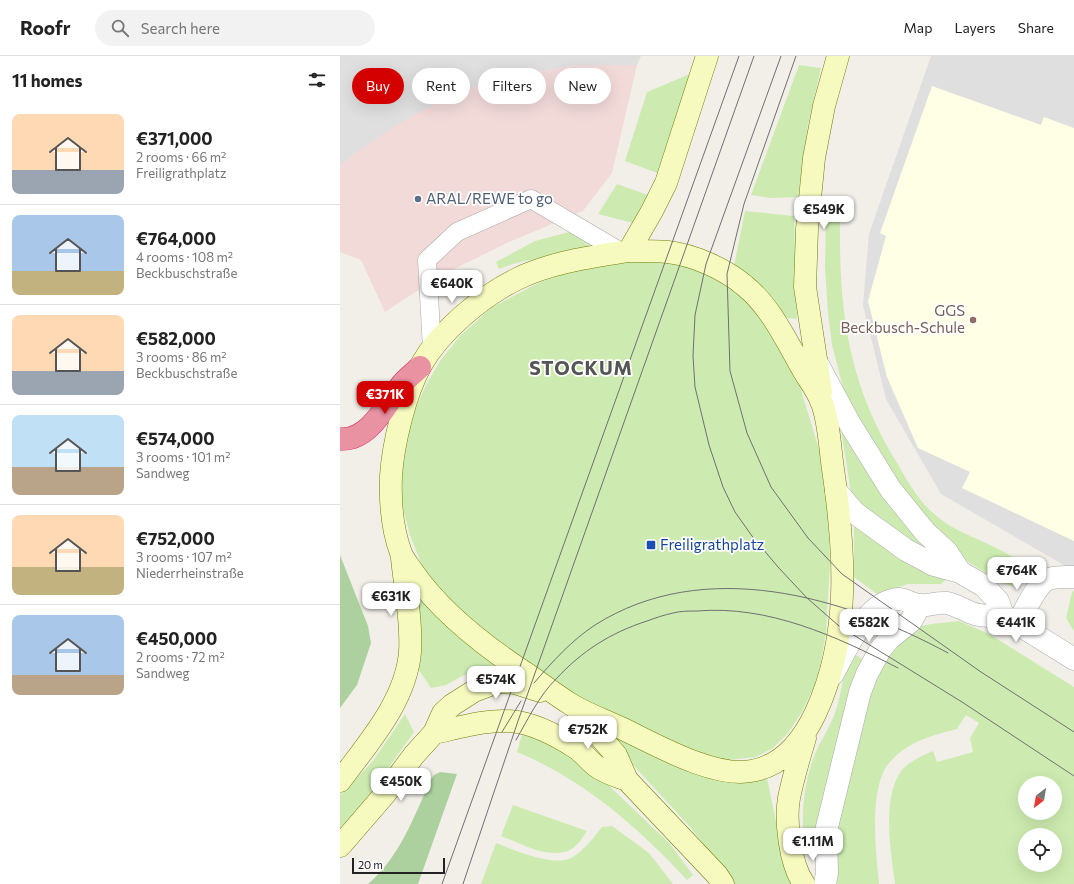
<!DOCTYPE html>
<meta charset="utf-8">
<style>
:root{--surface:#fff;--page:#f2f2f2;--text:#222;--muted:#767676;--line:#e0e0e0;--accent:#d40000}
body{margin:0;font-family:Commissioner,sans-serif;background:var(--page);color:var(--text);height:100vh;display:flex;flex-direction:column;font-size:15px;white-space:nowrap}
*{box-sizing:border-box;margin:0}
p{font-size:13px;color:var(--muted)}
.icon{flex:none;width:22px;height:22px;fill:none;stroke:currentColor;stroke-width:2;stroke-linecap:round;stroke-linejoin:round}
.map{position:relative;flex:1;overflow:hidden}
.side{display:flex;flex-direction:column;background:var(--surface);width:340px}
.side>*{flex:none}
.hud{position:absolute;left:12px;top:12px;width:380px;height:36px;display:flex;gap:8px}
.needle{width:26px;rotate:211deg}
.buttons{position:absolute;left:678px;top:720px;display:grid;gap:8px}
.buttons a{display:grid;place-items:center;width:44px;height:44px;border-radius:50%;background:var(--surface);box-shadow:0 4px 16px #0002;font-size:20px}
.scale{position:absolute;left:12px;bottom:10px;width:93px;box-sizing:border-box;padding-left:4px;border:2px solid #222;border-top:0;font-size:11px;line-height:14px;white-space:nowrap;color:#222;-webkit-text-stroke:3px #fff;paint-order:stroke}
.price{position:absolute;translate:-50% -34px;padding:0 9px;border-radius:8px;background:#fff;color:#222;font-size:13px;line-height:26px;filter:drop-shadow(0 1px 2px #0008)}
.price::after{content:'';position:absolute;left:50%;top:24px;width:12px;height:9px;margin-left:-6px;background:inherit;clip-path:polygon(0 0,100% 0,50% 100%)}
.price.active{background:var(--accent);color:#fff}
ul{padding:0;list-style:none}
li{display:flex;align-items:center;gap:12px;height:100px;padding:0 12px}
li+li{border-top:1px solid var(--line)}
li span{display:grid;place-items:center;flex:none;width:112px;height:80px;border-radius:8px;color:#555}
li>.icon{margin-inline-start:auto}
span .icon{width:48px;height:48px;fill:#fffc;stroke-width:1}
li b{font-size:17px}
h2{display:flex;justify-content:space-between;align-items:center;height:48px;padding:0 12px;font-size:17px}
.tag{padding:0 14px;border-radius:18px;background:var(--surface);box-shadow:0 4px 16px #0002;font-size:14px;line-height:36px}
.tag.active{background:var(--accent);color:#fff}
header{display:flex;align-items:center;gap:24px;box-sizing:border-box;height:56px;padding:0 20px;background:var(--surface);border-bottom:1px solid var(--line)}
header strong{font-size:19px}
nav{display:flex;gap:22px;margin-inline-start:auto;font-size:14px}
.search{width:280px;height:36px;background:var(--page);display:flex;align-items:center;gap:10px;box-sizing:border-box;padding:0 14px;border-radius:22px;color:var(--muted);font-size:15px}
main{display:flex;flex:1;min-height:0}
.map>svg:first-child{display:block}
</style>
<header>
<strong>Roofr</strong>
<div class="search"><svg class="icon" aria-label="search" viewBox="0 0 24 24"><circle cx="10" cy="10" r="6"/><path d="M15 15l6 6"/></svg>Search here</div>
<nav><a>Map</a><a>Layers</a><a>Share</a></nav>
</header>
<main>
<section class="side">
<h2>11 homes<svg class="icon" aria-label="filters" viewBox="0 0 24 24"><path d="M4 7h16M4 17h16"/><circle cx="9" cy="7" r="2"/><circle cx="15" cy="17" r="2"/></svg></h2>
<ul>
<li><span style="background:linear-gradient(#ffd9b3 70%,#9aa5b1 0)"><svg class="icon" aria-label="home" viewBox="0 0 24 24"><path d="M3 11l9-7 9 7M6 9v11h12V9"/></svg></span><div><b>€371,000</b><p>2 rooms · 66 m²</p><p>Freiligrathplatz</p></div></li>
<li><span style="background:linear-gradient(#a9c7e8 70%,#c2b280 0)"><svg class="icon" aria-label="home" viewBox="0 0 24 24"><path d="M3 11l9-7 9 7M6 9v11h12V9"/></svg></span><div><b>€764,000</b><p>4 rooms · 108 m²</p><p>Beckbuschstraße</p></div></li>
<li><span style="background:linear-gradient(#ffd9b3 70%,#9aa5b1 0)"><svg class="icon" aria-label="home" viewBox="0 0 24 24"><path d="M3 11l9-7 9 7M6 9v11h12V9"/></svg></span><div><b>€582,000</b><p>3 rooms · 86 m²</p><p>Beckbuschstraße</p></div></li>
<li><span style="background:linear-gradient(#bfe0f5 65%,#b9a48a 0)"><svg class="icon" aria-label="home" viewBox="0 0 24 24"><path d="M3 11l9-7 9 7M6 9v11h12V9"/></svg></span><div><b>€574,000</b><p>3 rooms · 101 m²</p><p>Sandweg</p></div></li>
<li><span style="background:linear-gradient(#ffd9b3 65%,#c2b280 0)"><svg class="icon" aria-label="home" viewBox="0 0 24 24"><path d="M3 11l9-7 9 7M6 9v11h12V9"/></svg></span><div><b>€752,000</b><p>3 rooms · 107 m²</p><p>Niederrheinstraße</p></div></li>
<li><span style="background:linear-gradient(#a9c7e8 75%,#b9a48a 0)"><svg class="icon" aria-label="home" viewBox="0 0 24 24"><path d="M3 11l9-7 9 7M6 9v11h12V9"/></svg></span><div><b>€450,000</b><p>2 rooms · 72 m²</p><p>Sandweg</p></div></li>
</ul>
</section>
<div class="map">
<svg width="734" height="828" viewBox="0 0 734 828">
<rect width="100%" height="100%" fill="#f2efe9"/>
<path fill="#e0dfdf" d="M 0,0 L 301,0 L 297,9 L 237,9 L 153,24 L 11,100 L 0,111 Z
M 591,0 L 734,0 L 734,515 L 601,438 L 546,343 L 523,249 L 529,178 Z"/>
<path fill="#f2dad9" d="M 237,9 L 297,9 L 272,117 L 243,155 L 169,186 L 100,220 L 45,256 L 21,204 L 0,196 L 0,111 L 11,100 L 52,72 L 110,39 L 153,24 Z"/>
<path fill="#ffffe5" d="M 592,30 L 701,69 L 704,61 L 734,72 L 734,485 L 622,432 L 630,416 L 578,392 L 547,321 L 528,245 L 546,180 L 540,177 Z"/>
<path fill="#cdebb0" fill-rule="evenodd" d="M 459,9 L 481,12 L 468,68 L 458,141 L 430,142 L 411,139 Z
M 350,18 L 320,118 L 285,105 L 307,36 Z
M 277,128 L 311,140 L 293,167 L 258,158 Z
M 405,155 L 454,160 L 457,263 L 439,261 L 393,215 Z
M 486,164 L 500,164 C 499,256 508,327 557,407 C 567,424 578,444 592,456 C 615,478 646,484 671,500 C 679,506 686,514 692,522 L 672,530 L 661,527 L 613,496 L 577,460 L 507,347 L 492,289 L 488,258 L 485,210 Z
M 233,175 L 255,194 C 223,201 190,200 159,213 L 156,206 L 195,185 Z
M 284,204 L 333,204 L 380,221 L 420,256 L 456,318 L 482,403 L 487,434 L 490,506 L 486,576 L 480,611 L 474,630 L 462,656 L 448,677 L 433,692 L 416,701 L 379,705 L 278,667 L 177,604 L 125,559 L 85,517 L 70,479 L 59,437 L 68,370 L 86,329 L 100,305 L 120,280 L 151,252 L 200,226 L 241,212 Z
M 501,373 L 587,487 L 583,492 L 542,468 L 511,437 Z
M 517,468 L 607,523 L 601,528 L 568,528 L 537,538 L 514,521 L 514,471 Z
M 75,534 L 155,609 L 122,620 L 106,629 L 91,632 L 77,611 Z
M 734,535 L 734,575 L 726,562 L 732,536 Z
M 619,565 L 649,578 L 734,631 L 734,828 L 555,828 C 551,796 541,741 562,714 C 570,705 582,700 593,695 L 597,706 L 633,696 L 630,682 L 639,667 L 626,659 L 617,673 C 593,679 567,686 550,706 C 528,730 536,797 539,828 L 492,828 L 490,775 L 540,604 L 576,571 L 592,568 ZM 685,727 L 715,727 L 715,757 L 685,757 ZM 685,779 L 715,779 L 715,809 L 685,809 Z
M 513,599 L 518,600 L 524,605 L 481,775 L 463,776 C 462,750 465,723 475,698 C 481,684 490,671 495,657 C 502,638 502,616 513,599 Z
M 65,658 L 74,676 L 27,742 L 0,772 L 0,739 L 33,705 Z
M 183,675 L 239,701 L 330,788 L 353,819 L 347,824 C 298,771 244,724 177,696 Z
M 277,680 L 398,726 L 427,722 L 436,766 L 451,828 L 394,828 L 350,771 L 273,687 Z
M 173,749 L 247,775 C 242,782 238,790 230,794 C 209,804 181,787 161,780 Z
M 272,770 L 309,797 L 333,828 L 141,828 L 156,787 C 174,794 212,811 231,802 C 244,795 253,782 262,771 Z"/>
<path fill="#add19e" d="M 0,499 L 28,570 L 31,587 L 17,629 L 0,652 Z
M 100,716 L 117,718 L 78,828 L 28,828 C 59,802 74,761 90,725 L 94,719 Z"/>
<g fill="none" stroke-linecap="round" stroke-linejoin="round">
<g stroke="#a9a9a9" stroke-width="19">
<path id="lane" d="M 92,293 L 87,204 L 117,176 L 191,143 L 281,196"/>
</g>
<g stroke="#a9a9a9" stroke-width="23">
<path id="street" d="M 477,307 L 510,368 L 551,434 L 586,477 L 607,496 L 620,516
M 496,435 L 515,457 L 566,494 L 594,509 L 620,516 L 644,530 L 658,545 L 663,559
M 677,568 C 684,557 695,531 706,524 C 714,520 726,521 734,521
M 493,618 C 506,594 527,544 559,543 C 566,543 573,549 580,549 C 588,550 597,546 607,547 C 616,549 624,554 632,557 C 642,561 653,560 663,559 L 734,603
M 485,828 L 487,817 L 486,775 L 520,636 L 527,618 L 540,594 L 549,583 L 571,565 L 580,549"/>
</g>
<g stroke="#707d05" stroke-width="23">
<path id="secondary" d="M 289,195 C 302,195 315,195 328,196 C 354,199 385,213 405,230 C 430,250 446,284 462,312 C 468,323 477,334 481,345 C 489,362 490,394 493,413 C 505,494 511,580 476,656 C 463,684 443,710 411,715 C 373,722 315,688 281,672 C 264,664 247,658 232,649 C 214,638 198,625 181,614 C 142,588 100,555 73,516 C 69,510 63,503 61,497 C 52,473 50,445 51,420 C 53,388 65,338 81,309 C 100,275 142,240 177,223 C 211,206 252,201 289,195 Z
M 289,195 L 312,155 L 326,127 L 367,0
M 481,336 L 465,231 L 467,173 L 474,102 L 484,50 L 498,0
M 238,655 L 276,699 L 287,724 L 377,819 L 383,828
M 94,677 C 157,663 178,654 236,692 C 244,697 249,705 256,710 C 265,717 276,720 287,724
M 0,725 C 28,687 66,645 70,596 C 72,565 65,532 62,502
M 0,790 L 45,738 L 74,699 L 94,677 L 103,657 L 112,649 L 134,635 L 158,626 L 175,627 L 200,635
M 464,828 C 450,808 445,765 449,742 C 453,722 459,702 465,682"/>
</g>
<g stroke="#dc2a67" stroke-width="23">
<path id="highway" d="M 0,383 C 30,385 46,348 62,328 C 67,322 74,317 80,311"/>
</g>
<use href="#lane" stroke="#fff" stroke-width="18"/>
<use href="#street" stroke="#fff" stroke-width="22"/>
<use href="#secondary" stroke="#f7fabf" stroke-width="22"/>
<use href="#highway" stroke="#e892a2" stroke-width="22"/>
<path stroke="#707070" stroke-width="1" d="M 441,0 L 366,208 L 355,259 L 353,300 L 355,331 L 369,389 L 383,431 L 395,456 L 412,480 L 438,511 L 467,542 L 499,570 L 622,646 L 734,720
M 456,0 L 404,148 L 387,218 L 390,315 L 407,377 L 431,431 L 468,482 L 502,518 L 641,616 L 734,676
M 194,627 C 212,606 232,584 255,569 C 364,500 503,540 608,597
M 162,676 L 181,645
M 176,684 C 188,663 199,640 216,623 C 242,595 270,577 307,565 C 315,562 324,559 333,557 C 340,555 349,555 357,555 C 428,549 496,580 558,612
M 102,828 L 399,0
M 123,828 L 178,665 L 414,0"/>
</g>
<circle fill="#5c6f8a" stroke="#fff" stroke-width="1.5" cx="78" cy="143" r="4"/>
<circle fill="#8d6e63" stroke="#fff" stroke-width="1.5" cx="633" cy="264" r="4"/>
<rect fill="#1a4fb4" stroke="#fff" stroke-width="1.5" x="306" y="484" width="10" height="10" rx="2"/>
<g text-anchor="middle" stroke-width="3.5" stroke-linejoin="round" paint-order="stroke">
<g font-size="15" fill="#4e5e75" stroke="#fff" text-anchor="start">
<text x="86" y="148">ARAL/REWE to go</text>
</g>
<g font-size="15" fill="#785e54" stroke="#fff" text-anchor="end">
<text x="625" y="260">GGS<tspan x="625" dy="17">Beckbusch-Schule</tspan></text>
</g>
<g font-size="15" fill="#164399" stroke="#fff" text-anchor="start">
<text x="320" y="494">Freiligrathplatz</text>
</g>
<g font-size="19" font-weight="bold" letter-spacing="1" fill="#555" stroke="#fff">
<text x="241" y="319">STOCKUM</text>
</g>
</g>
</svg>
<div class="buttons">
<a><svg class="needle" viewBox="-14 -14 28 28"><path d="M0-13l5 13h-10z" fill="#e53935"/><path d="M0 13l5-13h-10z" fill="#767676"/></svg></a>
<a><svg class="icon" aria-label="locate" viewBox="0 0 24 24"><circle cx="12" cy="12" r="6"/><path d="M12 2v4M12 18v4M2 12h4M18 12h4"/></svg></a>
</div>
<div class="scale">20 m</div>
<b class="price" style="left:484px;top:174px">€549K</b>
<b class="price" style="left:112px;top:248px">€640K</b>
<b class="price active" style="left:45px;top:359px">€371K</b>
<b class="price" style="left:677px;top:535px">€764K</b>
<b class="price" style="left:51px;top:561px">€631K</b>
<b class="price" style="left:529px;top:587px">€582K</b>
<b class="price" style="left:676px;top:587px">€441K</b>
<b class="price" style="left:156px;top:644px">€574K</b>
<b class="price" style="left:248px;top:694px">€752K</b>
<b class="price" style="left:61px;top:746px">€450K</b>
<b class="price" style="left:473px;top:806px">€1.11M</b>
<div class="hud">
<a class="tag active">Buy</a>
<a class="tag">Rent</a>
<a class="tag">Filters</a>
<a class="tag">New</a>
</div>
</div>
</main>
